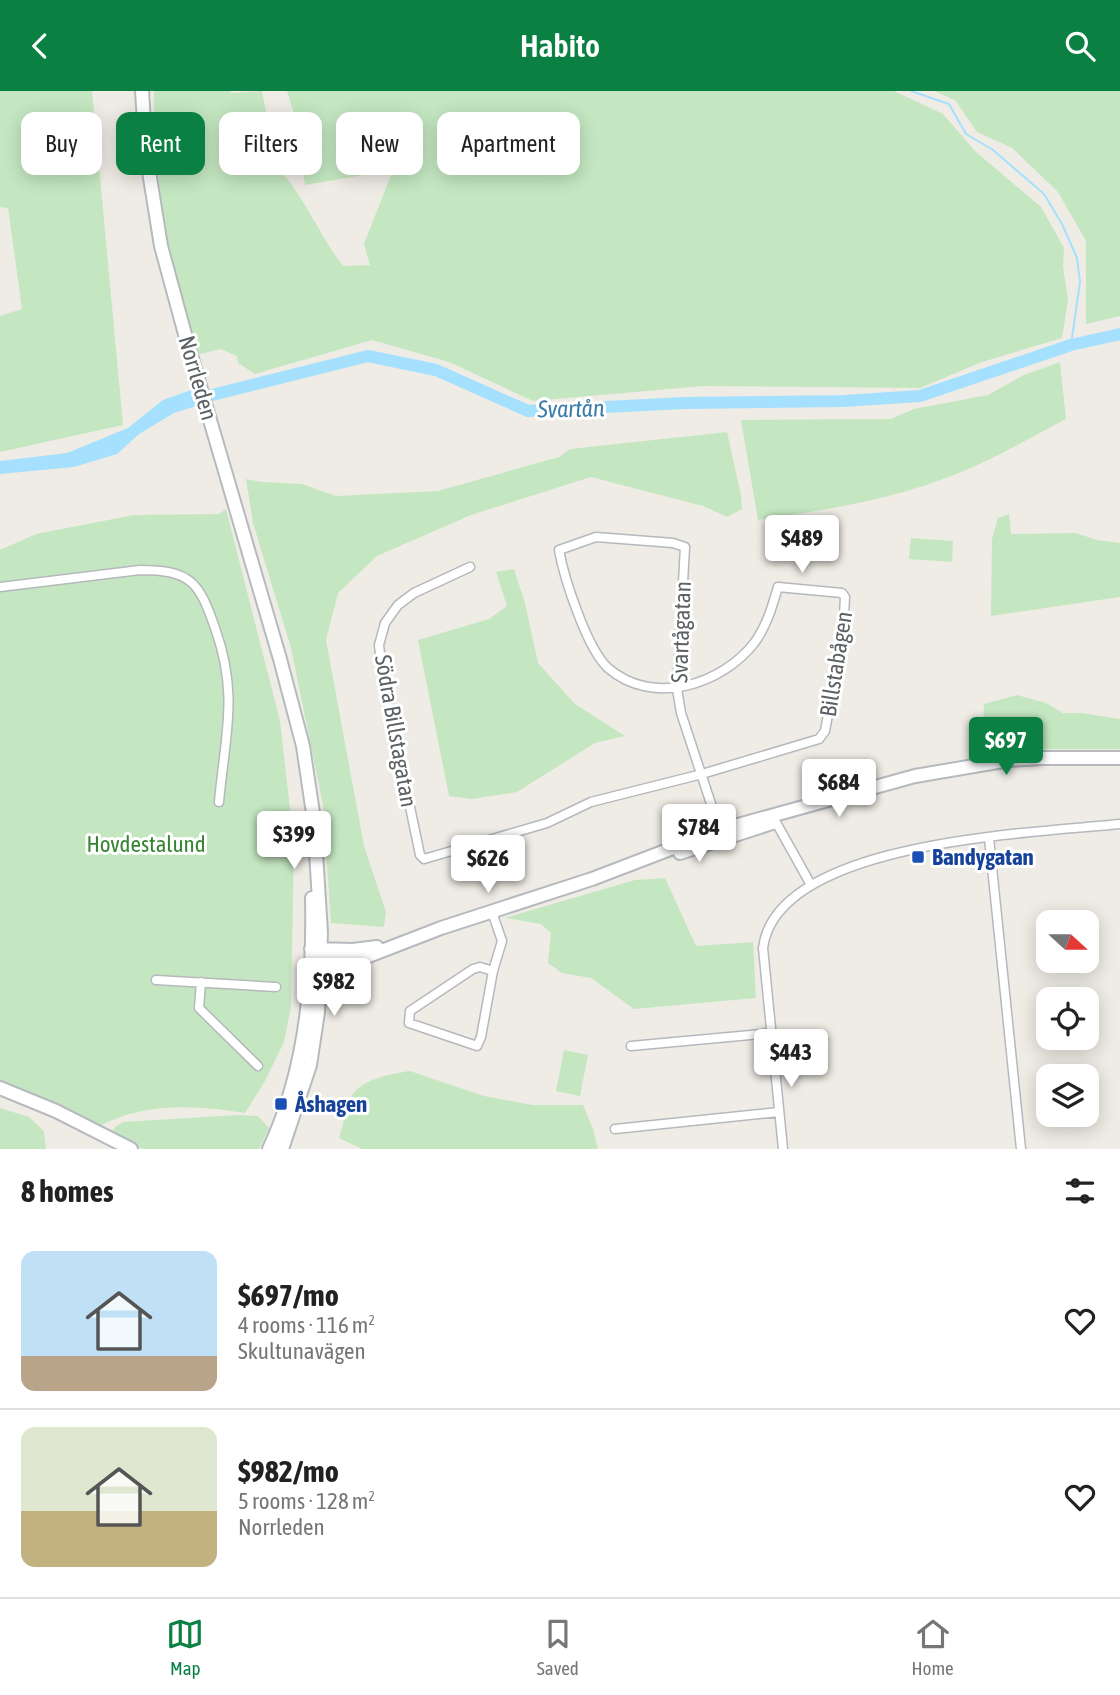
<!DOCTYPE html>
<meta charset="utf-8">
<style>
:root{--surface:#fff;--page:#f6f6f6;--text:#222;--muted:#767676;--line:#e0e0e0;--accent:#0b8043}
body{margin:0;font-family:"Asap Condensed",sans-serif;background:var(--page);color:var(--text);height:100vh;display:flex;flex-direction:column;font-size:26px;white-space:nowrap}
*{box-sizing:border-box;margin:0}
p{font-size:23px;color:var(--muted)}
.icon{flex:none;width:38px;height:38px;fill:none;stroke:currentColor;stroke-width:2;stroke-linecap:round;stroke-linejoin:round}
.map{position:relative;height:1058px;overflow:hidden}
.drawer{display:flex;flex-direction:column;background:var(--surface);flex:1}
.drawer>*{flex:none}
.hud{position:absolute;left:21px;top:21px;width:700px;height:63px;display:flex;gap:14px}
.needle{width:46px;rotate:111deg}
.controls{position:absolute;left:1036px;top:819px;display:grid;gap:14px}
.controls a{display:grid;place-items:center;width:63px;height:63px;border-radius:14px;background:var(--surface);box-shadow:0 4px 18px #0003;font-size:35px}
.price{position:absolute;translate:-50% -60px;padding:0 16px;border-radius:7px;background:#fff;color:#222;font-size:23px;line-height:46px;filter:drop-shadow(0 2px 4px #0008)}
.price::after{content:'';position:absolute;left:50%;top:42px;width:21px;height:16px;margin-left:-10px;background:inherit;clip-path:polygon(0 0,100% 0,50% 100%)}
.price.current{background:var(--accent);color:#fff}
ul{padding:0;list-style:none}
li{display:flex;align-items:center;gap:21px;height:175px;padding:0 21px}
li+li{border-top:2px solid var(--line)}
li span{display:grid;place-items:center;flex:none;width:196px;height:140px;border-radius:14px;color:#555}
li>.icon{margin-inline-start:auto}
span .icon{width:84px;height:84px;fill:#fffc;stroke-width:1}
li b{font-size:30px}
h2{display:flex;justify-content:space-between;align-items:center;height:84px;padding:0 21px;font-size:30px}
.pill{padding:0 24px;border-radius:14px;background:var(--surface);box-shadow:0 4px 18px #0003;font-size:24px;line-height:63px}
.pill.current{background:var(--accent);color:#fff}
header{display:flex;justify-content:space-between;align-items:center;height:91px;padding:0 21px;background:var(--accent);color:#fff;font-size:32px;font-weight:600}
.menu{display:flex;justify-content:space-around;align-items:center;height:98px;border-top:2px solid var(--line);background:var(--surface);font-size:19px;color:var(--muted)}
.menu a{display:grid;justify-items:center;gap:4px}
.menu .current{color:var(--accent)}
.map>svg:first-child{display:block}
</style>
<header><svg class="icon" aria-label="back" viewBox="0 0 24 24"><path d="M15 5l-7 7 7 7"/></svg>Habito<svg class="icon" aria-label="search" viewBox="0 0 24 24"><circle cx="10" cy="10" r="6"/><path d="M15 15l6 6"/></svg></header>
<div class="map">
<svg width="1120" height="1058" viewBox="0 0 1120 1058">
<rect width="100%" height="100%" fill="#efece5"/>
<path fill="#c4e7c1" d="M 0,0 L 92,0 L 123,334 L 0,361 L 0,225 L 22,218 L 8,117 L 0,116 Z
M 154,0 L 230,0 L 232,2 L 262,0 L 269,36 L 232,48 L 236,80 L 278,77 C 305,106 319,144 343,175 L 370,174 L 364,153 L 393,79 L 305,94 L 296,29 L 287,0 L 894,0 L 943,23 L 975,60 L 1041,116 L 1064,157 L 1063,176 L 1068,209 L 1062,247 L 982,271 L 920,297 L 703,295 L 533,310 L 449,271 L 372,249 L 255,283 L 238,272 L 237,265 L 220,258 L 197,264 C 171,178 152,90 154,0 Z
M 934,0 L 1120,0 L 1120,225 L 1086,233 L 1086,150 L 1058,101 L 1012,57 L 977,41 L 955,9 Z
M 1060,271 L 1066,328 C 1030,347 994,368 956,383 C 893,409 824,419 758,429 L 741,329 L 891,328 L 914,318 L 988,304 L 1024,284 Z
M 727,341 L 741,404 L 742,418 L 727,426 L 703,415 L 591,386 L 471,424 L 377,465 L 338,502 L 326,549 L 364,755 L 386,821 L 384,836 L 331,832 L 323,714 L 291,557 L 253,432 L 246,388 L 262,391 L 302,393 L 336,405 L 438,400 L 559,366 L 570,358 Z
M 226,418 L 280,630 L 294,753 L 291,916 L 284,951 L 265,990 L 245,1022 C 194,1014 142,1011 96,1037 L 76,1021 L 32,1006 L 0,990 L 0,459 L 36,443 L 134,424 L 219,423 Z
M 1009,423 L 1011,443 L 1076,442 L 1097,449 L 1120,452 L 1120,506 L 991,525 L 992,448 L 998,427 Z
M 911,447 L 953,450 L 952,471 L 909,468 Z
M 514,478 L 525,512 L 538,572 L 575,613 L 625,645 L 595,652 L 517,701 L 472,708 L 449,705 L 418,549 L 489,528 L 507,515 L 496,481 Z
M 1017,604 L 1046,612 L 1063,622 L 1081,622 L 1120,628 L 1120,658 L 1010,658 L 982,663 L 984,613 Z
M 665,787 L 696,855 L 753,851 L 756,907 L 634,918 L 591,887 L 562,882 L 548,872 L 551,842 L 541,833 L 505,827 L 635,789 Z
M 564,959 L 588,964 L 580,1005 L 556,1000 Z
M 410,980 L 484,1005 L 533,1014 L 583,1014 L 593,1038 L 598,1058 L 362,1058 L 339,1047 C 343,1035 345,1021 350,1008 C 359,988 391,983 410,980 Z
M 0,1017 L 29,1026 L 44,1040 L 46,1058 L 0,1058 Z
M 239,1024 L 258,1025 L 269,1037 L 259,1058 L 143,1058 L 112,1042 L 115,1036 L 123,1031 Z"/>
<path fill="#a5e0ff" d="M 191,299 L 196,315 L 174,322 L 139,343 L 117,363 L 74,376 L 0,383 L 0,370 L 67,362 L 128,337 L 163,309 Z"/>
<g fill="none" stroke-linecap="round" stroke-linejoin="round">
<path stroke="#a5e0ff" stroke-width="2" d="M 911,0 L 949,13 L 966,43 L 993,59 L 1044,103 L 1062,133 L 1077,167 L 1080,191 L 1071,254"/>
<path stroke="#a5e0ff" stroke-width="12" d="M 180,312 L 368,265 L 436,279 L 528,320 L 684,312 L 844,310 L 920,305 L 1071,254 L 1120,243"/>
<g stroke="#b5b8bc" stroke-width="11">
<path id="street" d="M 470,476 L 414,502 L 398,514 L 385,532 L 379,554 L 382,581 L 420,764 L 424,768 L 547,732 L 591,711 L 702,683 L 819,648 L 825,640 L 843,542 L 845,506 L 842,502 L 778,496 C 772,516 767,534 755,551 C 722,594 653,616 608,577 C 587,558 564,487 559,459 L 596,446 L 673,452 L 685,456 L 677,598 L 681,622 L 721,743
M 0,496 L 140,479 C 191,479 199,491 215,537 C 239,604 225,644 219,711
M 773,726 L 811,794
M 989,747 L 1021,1058
M 492,821 L 502,850 L 493,880 L 480,876 L 473,878 L 410,920 L 409,932 L 477,955 L 481,946 L 493,880
M 156,889 L 276,896
M 201,891 L 199,917 L 258,975
M 631,955 L 771,942
M 615,1038 L 779,1021
M 783,1058 L 763,857 C 777,749 1037,742 1120,733"/>
</g>
<g stroke="#b6babf" stroke-width="16">
<path id="secondary" d="M 142,0 L 146,62 L 161,155 L 186,247 L 280,568 L 303,655 L 314,729 L 321,842 L 318,921 L 310,974 L 282,1058
M 680,762 L 772,732
M 311,858 L 328,870 L 366,866 L 441,837 L 592,788 L 720,739 L 915,685 L 1009,669 L 1043,667 L 1120,667
M 315,858 L 353,859 L 377,856
M 0,997 L 56,1020 L 131,1058
M 269,1058 C 305,982 314,890 312,807"/>
</g>
<use href="#street" stroke="#fff" stroke-width="8"/>
<use href="#secondary" stroke="#fff" stroke-width="12"/>
</g>
<g fill="#1a4fb4" stroke="#fff" stroke-width="2.5">
<rect x="911" y="759" width="14" height="14" rx="3.5"/>
<rect x="274" y="1006" width="14" height="14" rx="3.5"/>
</g>
<g text-anchor="middle" stroke-width="6" stroke-linejoin="round" paint-order="stroke">
<g font-size="23" fill="#5c6165" stroke="#fff">
<text transform="translate(198 287) rotate(74)" y="8">Norrleden</text>
<text transform="translate(681 541) rotate(-88)" y="8">Svartågatan</text>
<text transform="translate(836 573) rotate(-81)" y="8">Billstabågen</text>
<text transform="translate(396 640) rotate(80)" y="8">Södra Billstagatan</text>
</g>
<g font-size="23" fill="#378533" stroke="#fff">
<text x="146" y="761">Hovdestalund</text>
</g>
<g font-size="23" font-weight="bold" fill="#164399" stroke="#fff" text-anchor="start">
<text x="932" y="774">Bandygatan</text>
<text x="295" y="1021">Åshagen</text>
</g>
<g font-size="24" font-style="italic" fill="#3c7caa" stroke="#fff">
<text transform="translate(571 318) rotate(-1)" y="8">Svartån</text>
</g>
</g>
</svg>
<div class="controls">
<a><svg class="needle" viewBox="-14 -14 28 28"><path d="M0-13l5 13h-10z" fill="#e53935"/><path d="M0 13l5-13h-10z" fill="#767676"/></svg></a>
<a><svg class="icon" aria-label="locate" viewBox="0 0 24 24"><circle cx="12" cy="12" r="6"/><path d="M12 2v4M12 18v4M2 12h4M18 12h4"/></svg></a>
<a><svg class="icon" aria-label="layers" viewBox="0 0 24 24"><path d="M12 4l9 5-9 5-9-5zM3 14l9 5 9-5"/></svg></a>
</div>
<b class="price" style="left:802px;top:484px">$489</b>
<b class="price current" style="left:1006px;top:686px">$697</b>
<b class="price" style="left:839px;top:728px">$684</b>
<b class="price" style="left:699px;top:773px">$784</b>
<b class="price" style="left:294px;top:780px">$399</b>
<b class="price" style="left:488px;top:804px">$626</b>
<b class="price" style="left:334px;top:927px">$982</b>
<b class="price" style="left:791px;top:998px">$443</b>
<div class="hud">
<a class="pill">Buy</a>
<a class="pill current">Rent</a>
<a class="pill">Filters</a>
<a class="pill">New</a>
<a class="pill">Apartment</a>
</div>
</div>
<section class="drawer">
<h2>8 homes<svg class="icon" aria-label="filters" viewBox="0 0 24 24"><path d="M4 7h16M4 17h16"/><circle cx="9" cy="7" r="2"/><circle cx="15" cy="17" r="2"/></svg></h2>
<ul>
<li><span style="background:linear-gradient(#bfe0f5 75%,#b9a48a 0)"><svg class="icon" aria-label="home" viewBox="0 0 24 24"><path d="M3 11l9-7 9 7M6 9v11h12V9"/></svg></span><div><b>$697/mo</b><p>4 rooms · 116 m²</p><p>Skultunavägen</p></div><svg class="icon" aria-label="heart" viewBox="0 0 24 24"><path d="M12 20l-8-8c-3-5 5-10 8-4 3-6 11-1 8 4z"/></svg></li>
<li><span style="background:linear-gradient(#dfe7d0 60%,#c2b280 0)"><svg class="icon" aria-label="home" viewBox="0 0 24 24"><path d="M3 11l9-7 9 7M6 9v11h12V9"/></svg></span><div><b>$982/mo</b><p>5 rooms · 128 m²</p><p>Norrleden</p></div><svg class="icon" aria-label="heart" viewBox="0 0 24 24"><path d="M12 20l-8-8c-3-5 5-10 8-4 3-6 11-1 8 4z"/></svg></li>
</ul>
</section>
<nav class="menu">
<a class="current"><svg class="icon" aria-label="map" viewBox="0 0 24 24"><path d="M3 6l6-2 6 2 6-2v14l-6 2-6-2-6 2zM9 4v14M15 6v14"/></svg>Map</a>
<a><svg class="icon" aria-label="saved" viewBox="0 0 24 24"><path d="M7 4h10v16l-5-4-5 4z"/></svg>Saved</a>
<a><svg class="icon" aria-label="home" viewBox="0 0 24 24"><path d="M3 11l9-7 9 7M6 9v11h12V9"/></svg>Home</a>
</nav>
